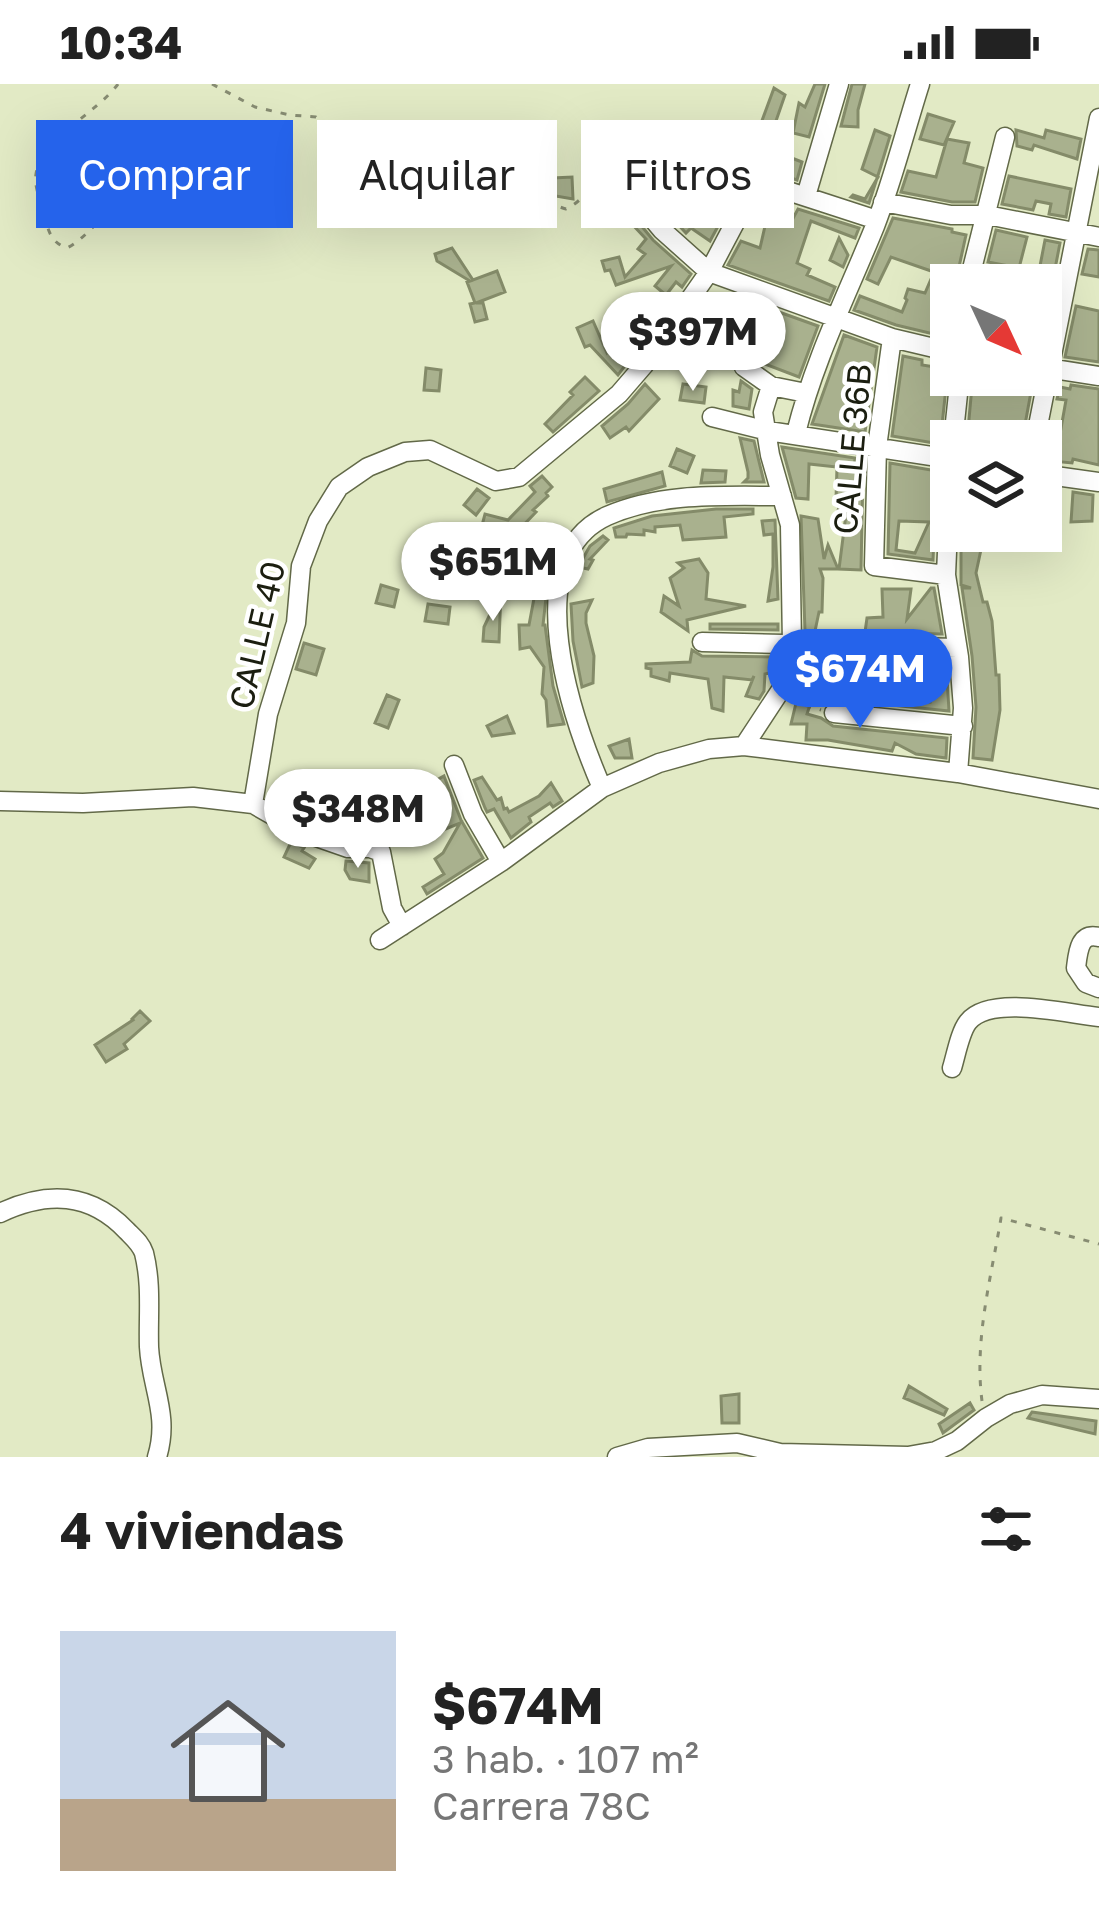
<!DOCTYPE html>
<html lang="es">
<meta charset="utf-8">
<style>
:root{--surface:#fff;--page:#f2f2f2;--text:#222;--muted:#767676;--line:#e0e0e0;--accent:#2563eb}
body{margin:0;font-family:"Golos Text",sans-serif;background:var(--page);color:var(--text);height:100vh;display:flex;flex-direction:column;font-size:45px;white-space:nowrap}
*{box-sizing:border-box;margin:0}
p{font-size:39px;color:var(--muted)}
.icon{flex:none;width:66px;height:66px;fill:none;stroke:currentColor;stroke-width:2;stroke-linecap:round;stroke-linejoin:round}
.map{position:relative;height:1373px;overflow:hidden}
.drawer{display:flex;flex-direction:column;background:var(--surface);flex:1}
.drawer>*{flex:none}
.banner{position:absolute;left:36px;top:36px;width:1029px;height:108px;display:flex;gap:24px}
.needle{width:78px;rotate:134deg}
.fabs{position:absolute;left:930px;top:180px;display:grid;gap:24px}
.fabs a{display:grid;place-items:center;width:132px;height:132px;border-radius:0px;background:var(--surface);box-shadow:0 12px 48px #0002;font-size:60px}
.price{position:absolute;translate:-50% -102px;padding:0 27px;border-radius:42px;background:#fff;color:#222;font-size:39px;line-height:78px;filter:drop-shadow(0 3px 6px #0008)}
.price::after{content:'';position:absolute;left:50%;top:72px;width:36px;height:27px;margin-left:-18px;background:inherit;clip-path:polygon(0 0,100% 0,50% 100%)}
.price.on{background:var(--accent);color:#fff}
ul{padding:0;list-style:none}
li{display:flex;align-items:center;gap:36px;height:300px;padding:0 60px}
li+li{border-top:3px solid var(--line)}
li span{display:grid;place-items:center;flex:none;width:336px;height:240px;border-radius:0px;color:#555}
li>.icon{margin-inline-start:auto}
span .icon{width:144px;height:144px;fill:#fffc;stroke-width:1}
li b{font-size:51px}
h2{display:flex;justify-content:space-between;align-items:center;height:144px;padding:0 60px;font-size:51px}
.chip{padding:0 42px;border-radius:0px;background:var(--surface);box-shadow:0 12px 48px #0002;font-size:42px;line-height:108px}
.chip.on{background:var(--accent);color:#fff}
.status{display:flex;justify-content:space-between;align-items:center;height:84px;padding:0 60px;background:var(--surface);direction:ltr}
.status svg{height:33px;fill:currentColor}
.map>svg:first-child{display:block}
</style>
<div class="status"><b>10:34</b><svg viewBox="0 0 49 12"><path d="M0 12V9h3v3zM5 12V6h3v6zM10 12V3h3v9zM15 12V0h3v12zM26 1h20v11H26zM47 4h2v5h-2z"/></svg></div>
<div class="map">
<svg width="1099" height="1373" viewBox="0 0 1099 1373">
<rect width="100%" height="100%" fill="#e2eac5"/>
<path fill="#a9b18e" stroke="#848b69" stroke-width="3" fill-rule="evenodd" d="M 815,0 L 825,0 L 809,53 L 793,49 L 799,19 L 805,23 Z
M 852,0 L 865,0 L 858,26 L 858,43 L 841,42 Z
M 774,4 L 785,11 L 769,57 L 766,56 L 745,85 L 748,87 L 710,157 L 691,144 L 686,149 L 646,106 L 652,100 L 673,119 L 691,102 L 713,126 L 725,106 L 727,108 L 738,87 L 731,84 L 741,66 L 739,64 L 752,49 L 756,53 Z
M 928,30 L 954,38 L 944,61 L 920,55 Z
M 875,46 L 890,52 L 880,85 L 869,119 L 851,113 L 853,111 L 865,115 L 878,93 L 862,85 Z
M 1016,46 L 1044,54 L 1046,46 L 1081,55 L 1077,75 L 1034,61 L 1032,66 L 1017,62 Z
M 947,55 L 969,59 L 964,79 L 983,84 L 975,118 L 952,118 L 901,108 L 908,87 L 936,93 Z
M 511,67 L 510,72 L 538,82 L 533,95 L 493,84 L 496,69 Z
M 784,71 L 802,78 L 797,96 L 774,88 Z
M 1009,92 L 1071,105 L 1066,133 L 1049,130 L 1051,120 L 1036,117 L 1033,126 L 1002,120 Z
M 572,93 L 573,115 L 550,111 L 553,94 Z
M 764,113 L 758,124 L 770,128 L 768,135 L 790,140 L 798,125 L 859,144 L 855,154 L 811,137 L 797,179 L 810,185 L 807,191 L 835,203 L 829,217 L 728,181 L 741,157 L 760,164 L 765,142 L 752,136 Z
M 635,134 L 653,156 L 691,190 L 682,203 L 676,198 L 666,211 L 655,202 L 671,182 L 616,201 L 610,186 L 605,187 L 602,177 L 619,173 L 625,193 L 645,170 L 638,165 L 646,155 L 630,138 Z
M 893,134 L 952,145 L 952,148 L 966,151 L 955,201 L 951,201 L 951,221 L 938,217 L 934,236 L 948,244 L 946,253 L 896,241 L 854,226 L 860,212 L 902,228 L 907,216 L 905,214 L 908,205 L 925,209 L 934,188 L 891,173 L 878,200 L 867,195 Z
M 996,146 L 1027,153 L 1019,184 L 988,178 Z
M 839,154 L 848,171 L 843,183 L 830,176 Z
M 1045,156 L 1060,159 L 1054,190 L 1039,187 Z
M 452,164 L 473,196 L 497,187 L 505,208 L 476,219 L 483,219 L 487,235 L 475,238 L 470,220 L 475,219 L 467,198 L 470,197 L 437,177 L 435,170 Z
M 1088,165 L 1099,166 L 1099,193 L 1082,190 Z
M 621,216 L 643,237 L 645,235 L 655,242 L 618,291 L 590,261 L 585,263 L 577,244 L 593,237 L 607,269 L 613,263 L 617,267 L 636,253 L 632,249 Z
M 1076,222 L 1099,227 L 1099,278 L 1065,273 Z
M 779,228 L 818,242 L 799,293 L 760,278 L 773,239 Z
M 740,232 L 746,234 L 735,268 L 718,261 L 724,245 L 735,247 Z
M 844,251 L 877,263 L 865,348 L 812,340 Z
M 903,272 L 922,276 L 922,281 L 948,285 L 940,360 L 892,352 Z
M 426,284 L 441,286 L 439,307 L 424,306 Z
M 973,291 L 1033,297 L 1022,357 L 967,357 Z
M 585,293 L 599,307 L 553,348 L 545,340 L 573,311 L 570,308 Z
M 741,297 L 752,305 L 749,325 L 733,322 L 733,306 L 739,308 Z
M 645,300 L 659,315 L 629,347 L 626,343 L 610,354 L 602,342 L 628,320 Z
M 683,300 L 706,303 L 704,319 L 680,316 Z
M 1071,301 L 1099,305 L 1099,381 L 1073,375 L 1072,379 L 1041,376 L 1041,369 L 1048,361 L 1050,348 L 1060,350 L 1066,316 L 1057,315 L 1060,303 L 1070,305 Z
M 740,354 L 754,357 L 764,398 L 744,398 L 748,394 L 748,388 Z
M 782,363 L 855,374 L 854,387 L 863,389 L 861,486 L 839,485 L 846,430 L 837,430 L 841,416 L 836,415 L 837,383 L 809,380 L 808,415 L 796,414 Z
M 677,365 L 694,372 L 687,389 L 670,382 Z
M 890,379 L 937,387 L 933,476 L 888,470 ZM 899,437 L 929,438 L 915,469 L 896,466 Z
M 703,386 L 726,387 L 725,398 L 701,399 Z
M 662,388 L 665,402 L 607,418 L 604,405 Z
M 542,392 L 552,403 L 546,409 L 548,412 L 533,426 L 536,428 L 515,450 L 560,461 L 551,476 L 528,471 L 528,466 L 503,463 L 505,455 L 480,449 L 485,430 L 508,436 L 535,408 L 530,402 Z
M 477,405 L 489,414 L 476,431 L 464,421 Z
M 1073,408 L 1093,411 L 1092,437 L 1071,438 Z
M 716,425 L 753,425 L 753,430 L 724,433 L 726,453 L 683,456 L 680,441 L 655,443 L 655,448 L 644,446 L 644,451 L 627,450 L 626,453 L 616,453 L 614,444 L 652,432 Z
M 801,432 L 818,435 L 824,475 L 828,461 L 838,485 L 820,485 L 823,494 L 822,528 L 819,528 L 815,547 L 805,547 Z
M 775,436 L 778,515 L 768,517 L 773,483 L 773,450 L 764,451 L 762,437 Z
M 961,447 L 981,447 L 982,461 L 976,489 L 983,518 L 987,518 L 992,537 L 996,591 L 999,591 L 1000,626 L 992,676 L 973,674 L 976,623 L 972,572 L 962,504 L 971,504 L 961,501 Z
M 603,452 L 608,456 L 590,475 L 593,476 L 588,485 L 578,483 L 590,462 Z
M 699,475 L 708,489 L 706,515 L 746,522 L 687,536 L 688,547 L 661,528 L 664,512 L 679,522 L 670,494 L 684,484 L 678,479 Z
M 527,493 L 548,496 L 543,541 L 545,541 L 553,602 L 564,640 L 548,642 L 546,616 L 542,610 L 544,583 L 530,563 L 520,565 L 519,541 L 529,541 L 535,509 L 525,508 Z
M 381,501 L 398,506 L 394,523 L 376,519 Z
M 931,504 L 934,504 L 942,550 L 865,548 L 867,534 L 883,533 L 882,505 L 911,505 L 907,535 Z
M 501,507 L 499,558 L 483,557 L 484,543 Z
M 592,516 L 586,529 L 586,539 L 594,572 L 593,599 L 582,603 L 573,557 L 571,520 Z
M 428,520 L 450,523 L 448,540 L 425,537 Z
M 710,540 L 778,540 L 778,546 L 710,545 Z
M 304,559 L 324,565 L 316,591 L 296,585 Z
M 692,566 L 702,572 L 776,573 L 774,588 L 765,590 L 764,607 L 759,615 L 746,612 L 754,592 L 752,596 L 724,593 L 723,627 L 712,624 L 708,595 L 670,589 L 669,597 L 651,592 L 651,585 L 646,584 L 646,580 L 690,578 Z
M 844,575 L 946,577 L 949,627 L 862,618 L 862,593 L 841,591 ZM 905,597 L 930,597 L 930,618 L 902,620 Z
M 800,597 L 817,600 L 807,630 L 821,634 L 833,642 L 947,654 L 946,674 L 916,670 L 895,659 L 892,667 L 828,656 L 806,656 L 807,640 L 791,640 L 797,615 L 792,614 Z
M 387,611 L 399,616 L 388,644 L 375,639 Z
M 507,632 L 514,649 L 492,652 L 487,642 Z
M 629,655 L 632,674 L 615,674 L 609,662 Z
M 444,692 L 461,736 L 483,774 L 427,810 L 423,803 L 444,790 L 435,775 L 443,769 L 460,739 L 414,758 L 409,745 L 426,738 L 428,744 L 446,729 L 435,697 Z
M 482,693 L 497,716 L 501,714 L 504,725 L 507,724 L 509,728 L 539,712 L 551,699 L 562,717 L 553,723 L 550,719 L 529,733 L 531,738 L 511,754 L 494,725 L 487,728 L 485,724 L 474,696 Z
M 343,728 L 378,736 L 377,752 L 352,748 L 350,751 L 337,746 Z
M 291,758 L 304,764 L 302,767 L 315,775 L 309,784 L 284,773 Z
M 346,777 L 369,779 L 369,798 L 350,795 L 345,786 Z
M 140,927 L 150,937 L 124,960 L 127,965 L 106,978 L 95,961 L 133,936 L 132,935 Z
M 909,1302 L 947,1325 L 944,1331 L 904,1314 Z
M 739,1310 L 739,1339 L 722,1339 L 721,1312 Z
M 970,1319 L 974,1326 L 943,1349 L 939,1340 Z
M 1032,1328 L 1096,1337 L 1095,1350 L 1028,1334 Z"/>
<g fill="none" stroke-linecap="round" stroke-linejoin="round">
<g stroke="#626948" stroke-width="21">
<path id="minor" d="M 806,112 L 839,0
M 636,115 L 662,146 L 709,188 L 892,254 L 951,268
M 883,118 L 951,131 L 987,131 L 1099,153
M 968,201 L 1005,53
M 768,210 L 744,283 L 771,302
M 892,254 L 877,363 L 874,482 L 946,491
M 1041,283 L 1099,292
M 712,333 L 768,347 L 951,375
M 796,349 C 814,276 847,211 875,142 C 893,96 905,47 920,0
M 953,357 L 960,291
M 1035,357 L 1099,34
M 951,374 L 946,491 L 959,573 L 963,624 L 958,689
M 1041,390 L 1099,398
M 702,558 L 957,564
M 834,629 L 963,642
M 744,662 L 786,598 L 792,560 L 790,441 L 770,371 L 763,328 L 771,302 L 806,309
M 454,681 L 473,730 L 501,778
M 602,704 C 573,637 515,474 607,432 C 661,408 724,412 782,412
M 0,717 L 83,719 L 193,713 L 253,720 L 302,748 L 348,764 L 370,764 L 381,768 L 392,824 L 402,842
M 253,720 L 268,630 L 296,539 L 301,482 L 318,437 L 339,403 L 368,383 L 405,368 L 430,366 L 496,397 L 519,393 L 619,310 L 644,281 L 709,188 L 757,97 L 877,136
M 1099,853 C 1079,848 1078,868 1076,884 L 1086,899 L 1099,904
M 380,856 L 501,778 L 602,704 L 659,679 L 709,665 L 744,662 L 958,689 L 1099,715
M 952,984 C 956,971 960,948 968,938 C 990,910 1067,930 1099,933
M 0,1129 C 47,1107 90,1108 127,1147 C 135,1155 141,1160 144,1169 C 152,1201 148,1231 149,1263 C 151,1303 170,1331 157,1373
M 617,1373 L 648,1364 L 737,1359 L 780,1369 L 908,1372 L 936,1367 L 957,1357 L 986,1334 L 1010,1320 L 1042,1311 L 1099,1315"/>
</g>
<path stroke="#878c72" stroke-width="3" stroke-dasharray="6 9" stroke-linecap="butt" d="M 118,0 C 97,29 42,54 36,90 C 34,102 40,115 43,127 C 48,144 49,158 67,164 C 92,151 105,122 130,117
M 212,0 L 255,23 L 290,31 L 316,33 L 343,57 L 371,75 L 448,135 L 484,134 L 495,130 L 500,125 L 503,114 C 523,101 545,119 566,125 C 590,114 596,85 625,103
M 791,617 L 821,626
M 982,1317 C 974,1256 991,1194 1001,1134 L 1099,1160"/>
<use href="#minor" stroke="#fff" stroke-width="18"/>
</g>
<g text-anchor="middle" stroke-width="9" stroke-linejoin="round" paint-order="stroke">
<g font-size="33" fill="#1b1e10" stroke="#fff">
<text transform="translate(852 365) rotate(-85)" y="12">CALLE 36B</text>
<text transform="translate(257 551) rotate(-77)" y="12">CALLE 40</text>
</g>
</g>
</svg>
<div class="fabs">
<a><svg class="needle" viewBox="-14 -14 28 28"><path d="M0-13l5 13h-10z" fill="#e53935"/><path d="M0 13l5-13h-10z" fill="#767676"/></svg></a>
<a><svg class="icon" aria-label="layers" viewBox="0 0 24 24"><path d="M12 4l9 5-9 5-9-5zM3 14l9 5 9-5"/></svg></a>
</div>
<b class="price" style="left:693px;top:310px">$397M</b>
<b class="price" style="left:493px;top:540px">$651M</b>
<b class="price on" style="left:860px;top:647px">$674M</b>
<b class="price" style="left:358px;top:787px">$348M</b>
<div class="banner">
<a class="chip on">Comprar</a>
<a class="chip">Alquilar</a>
<a class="chip">Filtros</a>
</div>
</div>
<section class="drawer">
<h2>4 viviendas<svg class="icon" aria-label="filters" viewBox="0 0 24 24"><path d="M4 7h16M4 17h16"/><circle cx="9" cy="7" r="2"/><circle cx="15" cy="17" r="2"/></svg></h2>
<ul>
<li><span style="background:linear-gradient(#c9d6e8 70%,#b9a48a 0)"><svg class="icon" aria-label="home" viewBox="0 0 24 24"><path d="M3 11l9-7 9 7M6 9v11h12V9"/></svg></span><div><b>$674M</b><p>3 hab. · 107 m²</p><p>Carrera 78C</p></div></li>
</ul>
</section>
